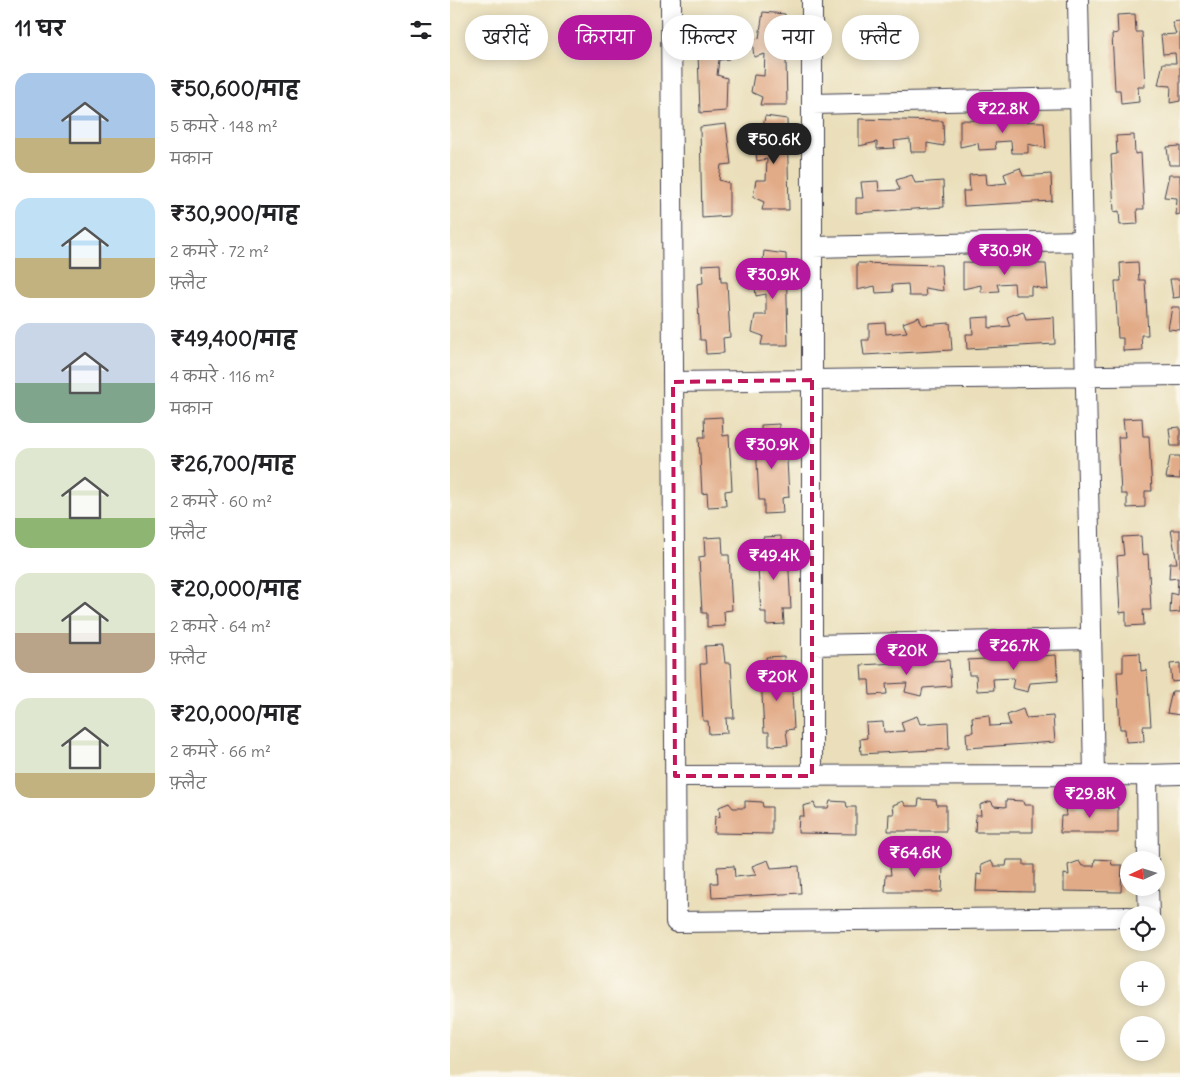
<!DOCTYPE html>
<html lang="hi">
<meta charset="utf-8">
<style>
:root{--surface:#fff;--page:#f6f6f6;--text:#202124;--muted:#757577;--accent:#b5179e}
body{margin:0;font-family:Delius,"Playpen Sans Deva",sans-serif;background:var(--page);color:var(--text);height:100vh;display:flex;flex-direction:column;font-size:19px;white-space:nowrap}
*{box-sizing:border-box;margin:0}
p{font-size:16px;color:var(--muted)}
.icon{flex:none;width:28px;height:28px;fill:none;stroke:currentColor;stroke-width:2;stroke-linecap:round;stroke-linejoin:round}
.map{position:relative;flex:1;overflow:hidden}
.details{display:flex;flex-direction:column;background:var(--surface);width:450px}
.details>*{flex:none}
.banner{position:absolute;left:15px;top:15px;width:475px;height:45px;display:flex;gap:10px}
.needle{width:32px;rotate:266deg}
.fabs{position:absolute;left:670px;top:851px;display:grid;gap:10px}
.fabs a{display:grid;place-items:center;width:45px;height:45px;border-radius:50%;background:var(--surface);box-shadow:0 2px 12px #0003;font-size:25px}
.price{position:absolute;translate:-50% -42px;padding:0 11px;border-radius:18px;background:var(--accent);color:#fff;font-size:16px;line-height:32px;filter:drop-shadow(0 1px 2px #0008)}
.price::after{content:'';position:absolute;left:50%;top:30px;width:15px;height:11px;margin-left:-8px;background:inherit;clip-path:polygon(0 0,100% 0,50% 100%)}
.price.current{background:#222;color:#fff}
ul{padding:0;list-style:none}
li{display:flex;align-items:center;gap:15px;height:125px;padding:0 15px}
li span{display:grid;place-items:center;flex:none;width:140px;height:100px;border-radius:15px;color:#555}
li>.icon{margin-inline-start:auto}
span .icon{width:60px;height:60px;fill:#fffc;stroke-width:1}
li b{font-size:21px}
h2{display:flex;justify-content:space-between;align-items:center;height:60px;padding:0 15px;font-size:21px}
.pill{padding:0 18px;border-radius:22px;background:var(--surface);box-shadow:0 2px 12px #0003;font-size:18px;line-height:45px}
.pill.current{background:var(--accent);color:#fff}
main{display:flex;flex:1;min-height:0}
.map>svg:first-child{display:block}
</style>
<main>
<section class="details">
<h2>11 घर<svg class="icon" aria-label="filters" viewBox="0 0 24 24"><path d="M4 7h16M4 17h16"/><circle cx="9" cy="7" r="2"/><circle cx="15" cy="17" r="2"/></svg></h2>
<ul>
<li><span style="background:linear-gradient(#a9c7e8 65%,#c2b280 0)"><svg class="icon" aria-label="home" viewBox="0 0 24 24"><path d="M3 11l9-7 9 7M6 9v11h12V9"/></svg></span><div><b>₹50,600/माह</b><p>5 कमरे · 148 m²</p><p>मकान</p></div></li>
<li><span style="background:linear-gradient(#bfe0f5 60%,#c2b280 0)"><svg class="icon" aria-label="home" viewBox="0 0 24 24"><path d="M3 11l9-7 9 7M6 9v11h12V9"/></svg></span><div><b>₹30,900/माह</b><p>2 कमरे · 72 m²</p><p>फ़्लैट</p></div></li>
<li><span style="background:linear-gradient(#c9d6e8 60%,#7fa58c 0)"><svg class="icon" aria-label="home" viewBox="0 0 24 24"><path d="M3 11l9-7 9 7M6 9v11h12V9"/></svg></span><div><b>₹49,400/माह</b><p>4 कमरे · 116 m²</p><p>मकान</p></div></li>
<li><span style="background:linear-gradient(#dfe7d0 70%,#8fb573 0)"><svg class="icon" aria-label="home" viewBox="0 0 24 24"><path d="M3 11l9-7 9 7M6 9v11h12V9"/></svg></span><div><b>₹26,700/माह</b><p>2 कमरे · 60 m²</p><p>फ़्लैट</p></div></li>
<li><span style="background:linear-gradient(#dfe7d0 60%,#b9a48a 0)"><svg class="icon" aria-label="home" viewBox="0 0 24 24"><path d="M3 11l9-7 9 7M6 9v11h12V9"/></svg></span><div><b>₹20,000/माह</b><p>2 कमरे · 64 m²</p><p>फ़्लैट</p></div></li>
<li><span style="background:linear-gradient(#dfe7d0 75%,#c2b280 0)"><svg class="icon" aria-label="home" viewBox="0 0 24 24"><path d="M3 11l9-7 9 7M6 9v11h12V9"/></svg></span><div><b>₹20,000/माह</b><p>2 कमरे · 66 m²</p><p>फ़्लैट</p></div></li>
</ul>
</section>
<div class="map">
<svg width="730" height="1077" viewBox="0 0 730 1077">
<rect width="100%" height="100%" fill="#fbf7ec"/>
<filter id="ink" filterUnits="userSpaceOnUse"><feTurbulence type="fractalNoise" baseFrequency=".02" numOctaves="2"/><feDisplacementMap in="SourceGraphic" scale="10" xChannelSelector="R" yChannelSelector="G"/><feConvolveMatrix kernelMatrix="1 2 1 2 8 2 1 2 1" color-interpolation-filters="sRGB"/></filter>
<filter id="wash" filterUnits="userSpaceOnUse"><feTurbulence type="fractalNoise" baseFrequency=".0096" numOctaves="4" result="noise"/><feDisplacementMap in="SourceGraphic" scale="20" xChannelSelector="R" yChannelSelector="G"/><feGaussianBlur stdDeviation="1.12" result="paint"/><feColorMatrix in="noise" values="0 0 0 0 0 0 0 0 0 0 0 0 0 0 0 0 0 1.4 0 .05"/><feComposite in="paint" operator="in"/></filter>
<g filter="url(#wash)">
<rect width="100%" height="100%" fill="#eadfba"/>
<g id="blocks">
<path fill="#e2ab88" d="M 313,12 L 335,14 L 337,105 L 310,105 L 312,97 L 301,92 L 304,75 L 314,76 L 315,54 L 304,57 L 302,40 L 309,38 Z
M 685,14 L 686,32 L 692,32 L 695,87 L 688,87 L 689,102 L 671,104 L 670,90 L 665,90 L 662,34 L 668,33 L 667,15 Z
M 274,19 L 279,59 L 269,60 L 267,75 L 277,78 L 276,111 L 250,113 L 247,22 Z
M 730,21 L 730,101 L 720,103 L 721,86 L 708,85 L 713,63 L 726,63 L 725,53 L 713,54 L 711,35 L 726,34 L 722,22 Z
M 315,116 L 337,119 L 339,210 L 312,210 L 314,202 L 303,197 L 306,180 L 316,180 L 317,159 L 307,161 L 305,145 L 311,142 Z
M 409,119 L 493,121 L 494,146 L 477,143 L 477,152 L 461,152 L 460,139 L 444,141 L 445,148 L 427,149 L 427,142 L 409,146 Z
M 510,120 L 594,122 L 596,148 L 578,144 L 578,153 L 562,153 L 561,141 L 545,142 L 546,149 L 529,150 L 528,143 L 510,147 Z
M 276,124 L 281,164 L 271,165 L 269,180 L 279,183 L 279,216 L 252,218 L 250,127 Z
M 684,135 L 685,154 L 691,153 L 694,209 L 687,209 L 688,224 L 670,225 L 669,211 L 664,212 L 661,155 L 667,154 L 666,136 Z
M 730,146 L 730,165 L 719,165 L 717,147 Z
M 570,168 L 573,176 L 601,174 L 602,201 L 514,206 L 513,191 L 520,191 L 519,175 L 536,174 L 537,185 L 557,183 L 554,174 Z
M 462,175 L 465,183 L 493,181 L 494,207 L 406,213 L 406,198 L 413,198 L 411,182 L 428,181 L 429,191 L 450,190 L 446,180 Z
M 719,175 L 730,175 L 730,214 L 726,215 L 727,198 L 714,197 Z
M 314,251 L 336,254 L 338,345 L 311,345 L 313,336 L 302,332 L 305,315 L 316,315 L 316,294 L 306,296 L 304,280 L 311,277 Z
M 513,262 L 596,264 L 598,290 L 581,286 L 581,295 L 565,295 L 564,283 L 547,284 L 549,291 L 531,292 L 531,285 L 513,289 Z
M 688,262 L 689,280 L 695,280 L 698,335 L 691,335 L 692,350 L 673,351 L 673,338 L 668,338 L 665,281 L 671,281 L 670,263 Z
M 407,263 L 491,265 L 493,291 L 475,288 L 476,296 L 459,296 L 458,284 L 442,285 L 443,292 L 426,293 L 425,286 L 407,290 Z
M 270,264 L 271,282 L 277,282 L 280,337 L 273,338 L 274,353 L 256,354 L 255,340 L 250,340 L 247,284 L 253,283 L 252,265 Z
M 720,279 L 730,279 L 730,297 L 723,298 Z
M 722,307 L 730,307 L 730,330 L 718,329 Z
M 573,311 L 576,319 L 604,317 L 605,344 L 517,349 L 516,334 L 523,334 L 522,318 L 539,317 L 539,328 L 560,326 L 557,317 Z
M 469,317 L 472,325 L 500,323 L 502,350 L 414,355 L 412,340 L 419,340 L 419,324 L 435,323 L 436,334 L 457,332 L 453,323 Z
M 272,417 L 273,436 L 279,435 L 282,490 L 275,491 L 276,506 L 258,507 L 257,493 L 252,494 L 249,437 L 255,437 L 254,418 Z
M 692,418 L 693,436 L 699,436 L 702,491 L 695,491 L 695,507 L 677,508 L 677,494 L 671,494 L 668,437 L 675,437 L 673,419 Z
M 329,424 L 330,443 L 336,442 L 339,497 L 332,498 L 333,513 L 314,514 L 314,500 L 309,500 L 306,444 L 312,444 L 311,425 Z
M 730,427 L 730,446 L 721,446 L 719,428 Z
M 720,456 L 730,456 L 730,479 L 716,478 Z
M 721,530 L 730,530 L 730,612 L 720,613 L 721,593 L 727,595 L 728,578 L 719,579 L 720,563 L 727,563 Z
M 331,536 L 332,554 L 338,553 L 341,609 L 333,609 L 334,624 L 316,625 L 316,612 L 311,612 L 307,555 L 314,555 L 313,537 Z
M 691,536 L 692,555 L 698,554 L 701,610 L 693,610 L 694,625 L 676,626 L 676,612 L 670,613 L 667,556 L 674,555 L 672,537 Z
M 272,537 L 273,555 L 279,555 L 282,610 L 274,611 L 275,626 L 257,627 L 257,613 L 252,613 L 249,557 L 255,556 L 254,538 Z
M 273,645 L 275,663 L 281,663 L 284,718 L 276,718 L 277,733 L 259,734 L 258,721 L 253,721 L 250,664 L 256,664 L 255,646 Z
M 690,653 L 691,671 L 697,670 L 701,726 L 693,726 L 694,741 L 676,742 L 675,729 L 670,729 L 667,672 L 673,672 L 673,654 Z
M 606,655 L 608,681 L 580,683 L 578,692 L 562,688 L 564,678 L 543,679 L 544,690 L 527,691 L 526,675 L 519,675 L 518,660 Z
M 334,656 L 335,674 L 341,674 L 344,729 L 336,730 L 338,745 L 319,746 L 319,732 L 314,732 L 311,676 L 317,675 L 316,657 Z
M 499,660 L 501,686 L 473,688 L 471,696 L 455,692 L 457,683 L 436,684 L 437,694 L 420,695 L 419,680 L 412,680 L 411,665 Z
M 730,663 L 730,681 L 722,682 L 720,664 Z
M 722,691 L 730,691 L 730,715 L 717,713 Z
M 573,709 L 576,718 L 603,716 L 605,742 L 517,748 L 516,733 L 523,732 L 522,717 L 539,715 L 540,726 L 560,725 L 557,715 Z
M 467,716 L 470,724 L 498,722 L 499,749 L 411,754 L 410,739 L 417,738 L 416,723 L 433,722 L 434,732 L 454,731 L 451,722 Z
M 469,799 L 486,800 L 487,805 L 496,805 L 496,831 L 438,831 L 439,814 L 444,814 L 443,805 L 453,801 L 456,806 L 468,806 Z
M 556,800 L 573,801 L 574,805 L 583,805 L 583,832 L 525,832 L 526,815 L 531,815 L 530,805 L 541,801 L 544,806 L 556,807 Z
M 295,801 L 312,802 L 313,807 L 322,807 L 322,834 L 264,833 L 265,816 L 270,817 L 269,807 L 279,803 L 283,808 L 295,808 Z
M 380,801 L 396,802 L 397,807 L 406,807 L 406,834 L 348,833 L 349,816 L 354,816 L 353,806 L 364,803 L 366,808 L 378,808 Z
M 641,801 L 658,802 L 658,807 L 668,807 L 668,833 L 610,833 L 611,816 L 616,816 L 615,806 L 625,803 L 628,808 L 640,808 Z
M 645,859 L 661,860 L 662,865 L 672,865 L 671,892 L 614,891 L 614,874 L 619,875 L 618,865 L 629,861 L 632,866 L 644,866 Z
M 318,860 L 321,868 L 349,866 L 351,893 L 262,898 L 261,883 L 268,883 L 267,867 L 284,866 L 285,877 L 306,875 L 302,866 Z
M 466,860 L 482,861 L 483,866 L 493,866 L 492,892 L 435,892 L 436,875 L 441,875 L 440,866 L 450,862 L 453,867 L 465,867 Z
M 557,860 L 574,860 L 574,865 L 584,865 L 584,892 L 526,891 L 527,874 L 532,875 L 531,865 L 541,861 L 544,866 L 556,866 Z"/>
</g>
</g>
<g filter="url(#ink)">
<use href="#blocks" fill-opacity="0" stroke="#403e4e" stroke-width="1"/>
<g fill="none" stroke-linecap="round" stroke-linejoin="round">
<g stroke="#403e4e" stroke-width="22">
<path id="minor" d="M 221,0 L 226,922 L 679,917
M 362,0 L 362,776
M 628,0 L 644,775
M 362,104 L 630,98
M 362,247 L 633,241
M 223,382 L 730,375
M 362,645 L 641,639
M 697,775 L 698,860
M 225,776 L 697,775 L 730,774
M 698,888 L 699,915"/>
</g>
<use href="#minor" stroke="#fff" stroke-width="20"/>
</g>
</g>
<path fill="none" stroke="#c2185b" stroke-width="4" stroke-dasharray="10 6" stroke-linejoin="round" d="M 362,380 L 362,776 L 225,776 L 223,382 Z"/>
</svg>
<div class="fabs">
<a><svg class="needle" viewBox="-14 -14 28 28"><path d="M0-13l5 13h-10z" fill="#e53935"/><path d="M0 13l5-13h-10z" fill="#757577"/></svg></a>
<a><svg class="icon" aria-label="locate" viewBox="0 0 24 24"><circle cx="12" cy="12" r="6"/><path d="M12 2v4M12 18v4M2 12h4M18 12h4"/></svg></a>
<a>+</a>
<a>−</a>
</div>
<b class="price" style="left:553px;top:134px">₹22.8K</b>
<b class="price current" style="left:324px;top:165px">₹50.6K</b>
<b class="price" style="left:555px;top:276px">₹30.9K</b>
<b class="price" style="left:323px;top:300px">₹30.9K</b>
<b class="price" style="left:322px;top:470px">₹30.9K</b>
<b class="price" style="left:324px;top:581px">₹49.4K</b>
<b class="price" style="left:564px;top:671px">₹26.7K</b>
<b class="price" style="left:457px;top:676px">₹20K</b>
<b class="price" style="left:327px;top:702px">₹20K</b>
<b class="price" style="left:640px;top:819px">₹29.8K</b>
<b class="price" style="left:465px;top:878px">₹64.6K</b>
<div class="banner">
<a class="pill">खरीदें</a>
<a class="pill current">किराया</a>
<a class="pill">फ़िल्टर</a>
<a class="pill">नया</a>
<a class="pill">फ़्लैट</a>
</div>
</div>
</main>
